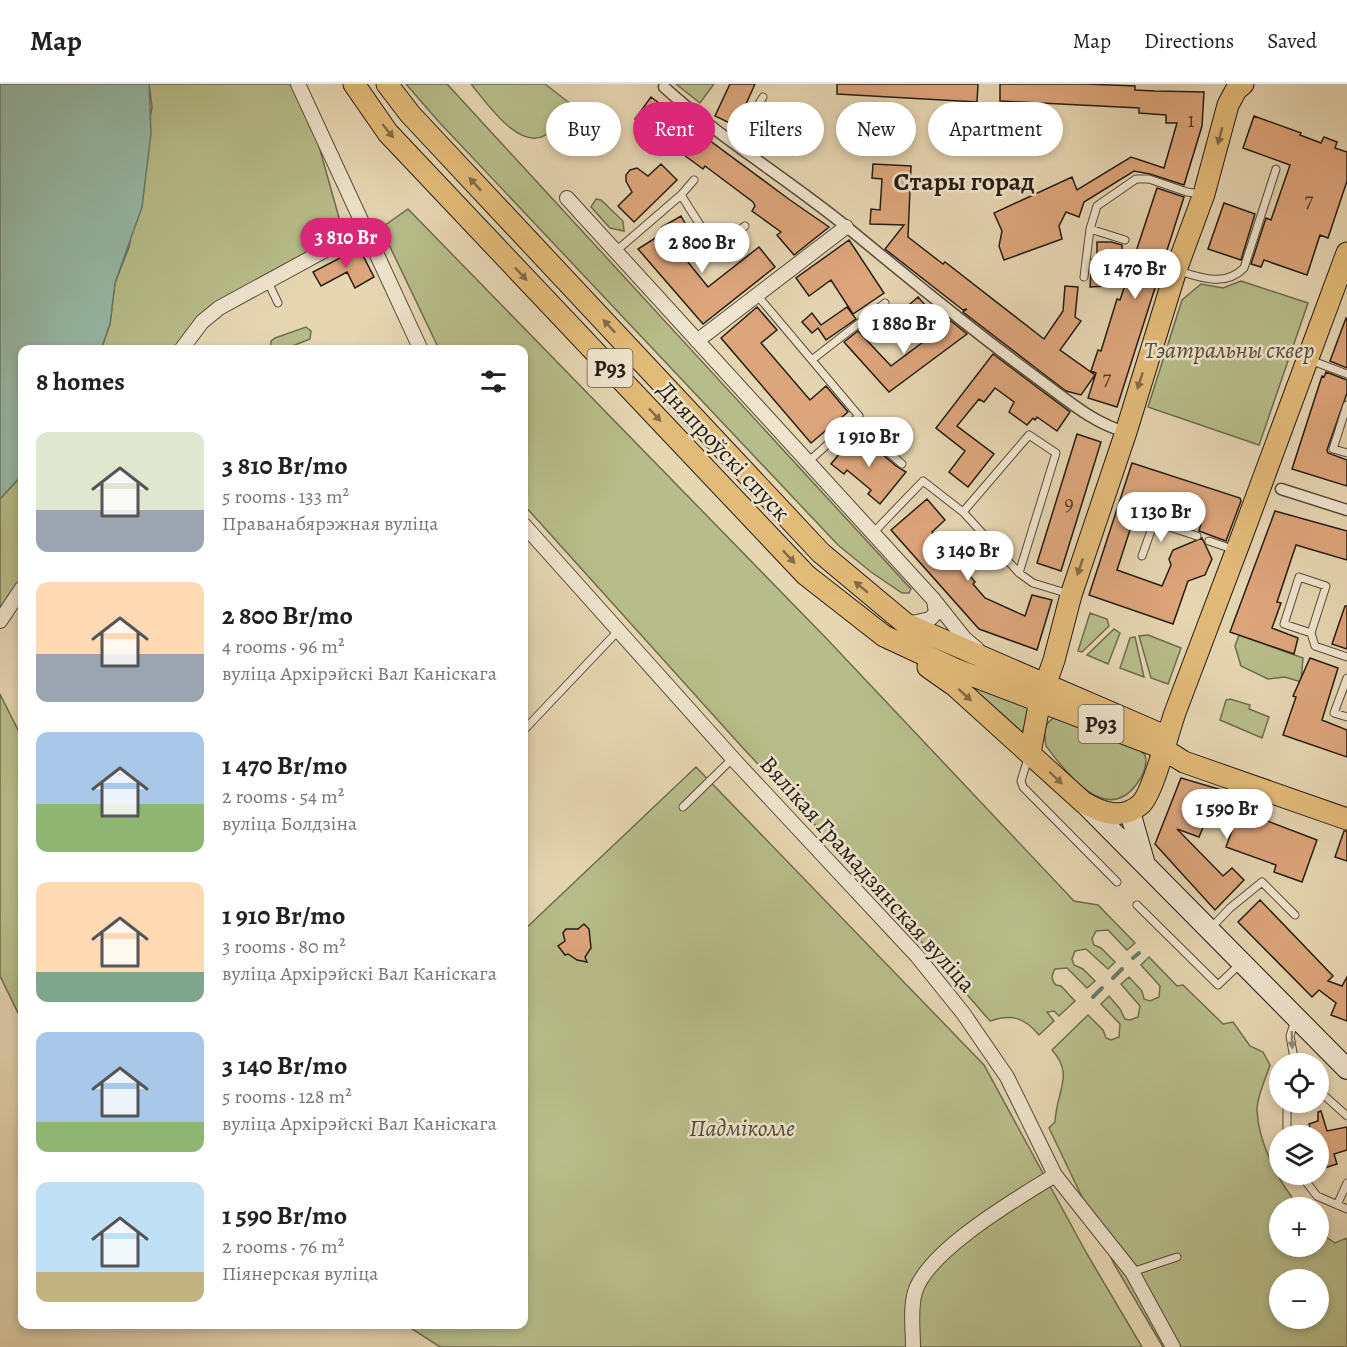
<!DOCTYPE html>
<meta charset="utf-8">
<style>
:root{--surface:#fff;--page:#f6f6f6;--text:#222;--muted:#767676;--line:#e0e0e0;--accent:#db2777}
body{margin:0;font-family:Alegreya,serif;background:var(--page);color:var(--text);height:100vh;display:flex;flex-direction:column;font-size:22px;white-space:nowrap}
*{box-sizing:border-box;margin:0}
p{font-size:20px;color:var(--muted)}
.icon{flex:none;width:33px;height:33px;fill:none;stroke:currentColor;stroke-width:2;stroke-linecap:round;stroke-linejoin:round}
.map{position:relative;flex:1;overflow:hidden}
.panel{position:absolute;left:18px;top:261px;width:510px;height:984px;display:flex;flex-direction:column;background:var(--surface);border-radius:12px;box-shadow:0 3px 9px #0003}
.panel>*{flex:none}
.hud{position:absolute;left:546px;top:18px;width:570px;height:54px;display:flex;gap:12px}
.buttons{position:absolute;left:1269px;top:969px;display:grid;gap:12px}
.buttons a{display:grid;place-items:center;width:60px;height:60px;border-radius:50%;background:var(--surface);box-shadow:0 3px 9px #0003;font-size:30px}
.price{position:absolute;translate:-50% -51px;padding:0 14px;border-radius:21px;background:#fff;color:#222;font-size:20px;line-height:39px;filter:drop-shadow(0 2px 3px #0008)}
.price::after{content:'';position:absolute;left:50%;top:36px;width:18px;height:14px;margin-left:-9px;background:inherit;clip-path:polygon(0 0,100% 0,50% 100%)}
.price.current{background:var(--accent);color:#fff}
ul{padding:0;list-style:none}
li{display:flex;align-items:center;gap:18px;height:150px;padding:0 18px}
li span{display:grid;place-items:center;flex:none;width:168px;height:120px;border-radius:12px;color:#555}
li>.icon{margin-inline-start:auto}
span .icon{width:72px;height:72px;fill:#fffc;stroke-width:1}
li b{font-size:26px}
h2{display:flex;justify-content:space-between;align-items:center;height:72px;padding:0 18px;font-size:26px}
.pill{padding:0 21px;border-radius:27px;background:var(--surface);box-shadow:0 3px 9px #0003;font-size:21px;line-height:54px}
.pill.current{background:var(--accent);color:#fff}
header{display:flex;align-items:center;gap:36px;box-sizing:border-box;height:84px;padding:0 30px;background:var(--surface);border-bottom:2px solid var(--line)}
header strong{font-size:28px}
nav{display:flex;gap:33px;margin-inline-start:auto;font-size:21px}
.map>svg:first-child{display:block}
</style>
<header>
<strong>Map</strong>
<nav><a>Map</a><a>Directions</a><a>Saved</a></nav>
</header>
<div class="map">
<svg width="1347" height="1263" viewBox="0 0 1347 1263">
<rect width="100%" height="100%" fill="#e6d6b2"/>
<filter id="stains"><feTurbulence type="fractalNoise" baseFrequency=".00333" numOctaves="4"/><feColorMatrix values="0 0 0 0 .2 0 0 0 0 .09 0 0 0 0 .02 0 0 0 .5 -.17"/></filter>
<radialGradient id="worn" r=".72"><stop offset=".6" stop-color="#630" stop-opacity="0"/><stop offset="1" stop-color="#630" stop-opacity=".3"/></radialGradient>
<path fill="#b7bd8a" stroke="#6e6d4e" stroke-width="1.5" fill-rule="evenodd" d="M 149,0 L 295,0 L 315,48 L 343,148 L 222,217 L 175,265 L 101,266 L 110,240 L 115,199 L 129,163 L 152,23 Z
M 406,0 L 447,0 L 911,505 L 909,509 L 902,509 L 871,488 L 838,461 L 439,38 Z
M 471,0 L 545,0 L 572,21 C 564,30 557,43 547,50 C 520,69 486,18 471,0 Z
M 676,0 L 714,0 L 700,19 Z
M 596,115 L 601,116 L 623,137 L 624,147 L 610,144 L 591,123 Z
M 408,125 L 826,554 L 1074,817 L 1098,821 L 1135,859 L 1127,866 L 1108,846 L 1096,847 L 1092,855 L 1094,861 L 1101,864 L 1115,878 L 1108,885 L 1086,865 L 1075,867 L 1072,875 L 1074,881 L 1083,885 L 1095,897 L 1087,904 L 1067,884 L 1055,885 C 1051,891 1051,896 1056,901 L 1061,902 L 1075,917 L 1059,932 L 1054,927 L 1047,928 L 1054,937 L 1039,951 C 1024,933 1012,930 990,937 L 878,808 L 742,663 L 524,421 L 524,266 L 439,265 L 381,144 Z
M 1241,197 L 1308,219 L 1259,361 L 1148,323 L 1182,216 L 1201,200 L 1223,204 Z
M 306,243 L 311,247 L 310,255 L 285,265 L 271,265 L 271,257 L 275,254 Z
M 22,391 L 22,493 L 0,527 L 0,415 Z
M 1090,529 L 1107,535 L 1109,542 L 1082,568 L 1078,567 Z
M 1114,545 L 1120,549 L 1108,580 L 1087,571 Z
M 1148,551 L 1181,564 L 1168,600 L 1151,594 L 1139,552 Z
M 1239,551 L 1303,574 L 1301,598 L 1285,593 L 1268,595 L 1241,582 L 1235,562 Z
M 1135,553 L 1144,593 L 1120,584 L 1130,554 Z
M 968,601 L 1024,621 L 1030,625 L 1025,646 L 1021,647 Z
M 0,610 L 22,654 L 22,937 L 0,892 Z
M 1230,615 L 1250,621 L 1249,625 L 1269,633 L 1262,654 L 1220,636 L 1226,616 Z
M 1056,633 L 1139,666 L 1145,671 C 1148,681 1142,693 1136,701 C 1105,742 1064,686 1046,662 C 1044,649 1043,638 1056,633 Z
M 696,683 L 984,981 L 1087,1170 L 1142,1263 L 440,1263 L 406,1241 L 524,1240 L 524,846 Z
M 1149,873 L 1177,902 L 1183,901 L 1223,940 L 1233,938 L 1250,962 L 1263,968 L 1270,981 C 1266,994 1257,1012 1257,1026 C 1258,1058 1279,1100 1300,1123 L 1280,1124 L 1280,1162 L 1318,1162 L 1319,1145 L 1326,1153 L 1335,1159 L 1347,1154 L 1347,1263 L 1163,1263 L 1114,1180 L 1049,1044 L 1055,1038 C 1056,1008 1075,991 1052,966 L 1088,931 L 1103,946 L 1106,954 L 1111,956 L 1119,953 L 1120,940 L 1101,920 L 1109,912 L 1120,925 L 1125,935 L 1130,936 L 1138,933 L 1140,922 L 1121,900 L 1129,893 L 1142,907 L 1144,915 L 1150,917 L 1159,913 L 1160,902 L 1141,881 ZM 1280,1196 L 1318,1196 L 1318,1234 L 1280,1234 Z"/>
<path fill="#97baa8" stroke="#6a7b6c" stroke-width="1.5" d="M 0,0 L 149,0 L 151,49 L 142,123 L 115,199 L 110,240 L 101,265 L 22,266 L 22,391 L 0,415 Z"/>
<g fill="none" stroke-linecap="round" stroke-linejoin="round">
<path stroke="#6a7b6c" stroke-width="4" d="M 1133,874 L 1139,869
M 1113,894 L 1122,885
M 1093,913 L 1102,904"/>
</g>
<path fill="#dda57b" stroke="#261d13" stroke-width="1.5" d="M 730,0 L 755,0 L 736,42 L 715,32 Z
M 837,0 L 978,0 L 977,18 L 837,10 Z
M 1000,0 L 1085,0 L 1135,2 L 1135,6 L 1155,7 L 1204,8 L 1202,42 L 1184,101 L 1150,90 L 1134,87 L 1084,118 L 1079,133 L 1066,128 L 1059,142 L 1062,155 L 1004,176 L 999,162 L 1002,147 L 994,129 L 1072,93 L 1077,106 L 1131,73 L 1164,84 L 1177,39 L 1166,39 L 1166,31 L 1139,29 L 1139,24 L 1000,17 Z
M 651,13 L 790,116 L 829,143 L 794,171 L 777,151 L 781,148 L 752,127 L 755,122 L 753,118 L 705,82 L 703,85 L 635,35 Z
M 1254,32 L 1301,49 L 1300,51 L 1321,59 L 1324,53 L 1337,58 L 1335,64 L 1347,68 L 1347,97 L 1328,154 L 1320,151 L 1307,191 L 1264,176 L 1261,183 L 1251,180 L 1266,134 L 1271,136 L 1290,81 L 1243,64 Z
M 661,80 L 677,96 L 634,138 L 618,122 L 632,108 L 626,97 L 626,91 L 630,86 L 637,84 L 648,92 Z
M 873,80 L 911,82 L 908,153 L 943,180 L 945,178 L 1044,255 L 1063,227 L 1065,202 L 1078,203 L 1075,233 L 1081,237 L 1060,266 L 1095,291 L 1081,311 L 1066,307 L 1041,288 L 963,228 L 967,225 L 963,226 L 885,165 L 904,141 L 870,140 L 871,125 L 880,126 L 882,95 L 872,94 Z
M 1157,104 L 1184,113 L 1117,323 L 1088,314 L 1096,289 L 1091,287 L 1098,266 L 1101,267 L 1117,215 L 1120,216 Z
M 1224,119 L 1255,130 L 1241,176 L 1208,165 Z
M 681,132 L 689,146 L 671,157 L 708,203 L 759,163 L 775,183 L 703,240 L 638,165 L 665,148 L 662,143 Z
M 849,156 L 884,209 L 853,230 L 831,196 L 809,212 L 796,194 Z
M 1097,158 L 1111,158 L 1122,161 L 1123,201 L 1090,203 L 1092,175 L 1097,175 Z
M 359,164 L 374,193 L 355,204 L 347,188 L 321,202 L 313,188 Z
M 918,213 L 927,223 L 926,231 L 914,232 L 899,245 L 899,255 L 871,254 Z
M 757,223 L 777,246 L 761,259 L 810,316 L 826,302 L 848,328 L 811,359 L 721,254 Z
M 847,223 L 856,235 L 826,256 L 818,244 L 812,249 L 802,238 L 812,229 L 821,241 Z
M 1346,234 L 1347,235 L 1347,284 L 1330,277 Z
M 951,237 L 967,250 L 889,308 L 844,258 L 858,247 L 891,282 Z
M 993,270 L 1070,328 L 1057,347 L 1037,333 L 1035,336 L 1033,334 L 1027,341 L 1009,328 L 1014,318 L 995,304 L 984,318 L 979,315 L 957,342 L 994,370 L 968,403 L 949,388 L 965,367 L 936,344 Z
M 1326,288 L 1347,296 L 1347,309 L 1327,366 L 1328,369 L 1347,376 L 1347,402 L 1292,385 L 1322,292 L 1324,293 Z
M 857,349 L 896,382 L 906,388 L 880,420 L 868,410 L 871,406 L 847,386 L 844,390 L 831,380 Z
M 1077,350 L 1101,358 L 1061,487 L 1037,479 Z
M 1132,379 L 1240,414 L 1241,417 L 1226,457 L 1199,447 L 1203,432 L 1141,412 L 1117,486 L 1162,502 L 1171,481 L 1169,475 L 1173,466 L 1202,454 L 1212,475 L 1205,491 L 1188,497 L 1173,540 L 1089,511 Z
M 927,415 L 945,436 L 932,448 L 975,498 L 973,500 L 985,514 L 1025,532 L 1032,511 L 1052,516 L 1037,566 L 979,545 L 891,446 Z
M 1275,427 L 1347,447 L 1347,476 L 1296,461 L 1277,518 L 1281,519 L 1272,544 L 1298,554 L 1294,570 L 1230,548 Z
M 1345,522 L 1347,522 L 1347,565 L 1332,560 Z
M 1310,574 L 1338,584 L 1322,636 L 1347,646 L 1347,673 L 1283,651 L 1296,613 L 1293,612 Z
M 1181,694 L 1239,711 L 1236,725 L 1317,756 L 1302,798 L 1274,788 L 1276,781 L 1226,763 L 1234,741 L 1206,736 L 1199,753 L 1177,745 L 1223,792 L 1232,784 L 1244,796 L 1215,826 L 1155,760 Z
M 1344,747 L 1347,747 L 1347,777 L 1335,773 Z
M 1260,816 L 1333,892 L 1328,897 L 1342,902 L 1347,893 L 1347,937 L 1331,931 L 1336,919 L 1319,906 L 1312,913 L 1238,838 Z
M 584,840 L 589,845 L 591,864 L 585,873 L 587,878 L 577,876 L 568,870 L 565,871 L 558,862 L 565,857 L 563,849 L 566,845 L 578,845 Z
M 1321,1027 L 1327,1047 L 1347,1043 L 1347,1066 L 1334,1070 L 1337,1080 L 1324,1084 L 1318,1073 L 1318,1052 L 1313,1052 L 1309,1040 L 1318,1037 L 1318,1028 Z"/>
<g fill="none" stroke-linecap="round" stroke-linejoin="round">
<g stroke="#564b3b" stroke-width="9">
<path id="service" d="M 747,39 L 763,13
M 681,111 L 714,163 L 745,142
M 1090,145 L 1125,156
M 616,167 L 681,111 L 694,96
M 1179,187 C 1202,194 1225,203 1244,184 L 1276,85
M 1084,193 L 1090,145 L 1097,122 L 1136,95 L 1149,95 L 1187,108 L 1200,110
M 268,198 L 278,219
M 757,211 L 859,332 L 808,378
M 813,275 L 885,219
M 1310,276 L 1347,290
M 1347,321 L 1333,365 L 1347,369
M 853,338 L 902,380
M 963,428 L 1029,351 L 1056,369 L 1019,489
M 873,449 L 923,397 L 963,428 L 1019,489 L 1033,499 L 1069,510
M 1209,457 L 1235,466
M 1142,472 L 1154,438 L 1197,452
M 1311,549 L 1326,502 L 1299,493 L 1284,540 L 1311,549 L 1315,562 L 1347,573
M 1347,633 L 1334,629 L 1347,594
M 524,646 L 618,547
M 1029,671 L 1021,697 L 1023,703 L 1117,798
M 683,723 L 733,674
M 1137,821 L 1218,901 L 1241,879
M 1211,844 L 1230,824 L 1262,798 L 1295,831
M 1295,980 L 1290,952 L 1295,936
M 1318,1006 L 1347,1032
M 1287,1052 L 1287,1018
M 1300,1090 L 1317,1112 L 1347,1125
M 1337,1121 L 1347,1099
M 1132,1188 L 1177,1173"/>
</g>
<g stroke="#564b3b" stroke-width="13">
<path id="pedestrian" d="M 664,3 C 721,55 788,95 848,144 C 910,195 972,246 1037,294 C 1065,314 1092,339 1126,348
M 1281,405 L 1347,426"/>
</g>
<g stroke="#564b3b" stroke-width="16">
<path id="minor" d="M 298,0 L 421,266
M 567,114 L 934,516 L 965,555 L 977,565
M 697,257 L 846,143
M 181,266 L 202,238 L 219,224 L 364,145
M 524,441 L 736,678 L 917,872 L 963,929 L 1007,993 L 1055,1091 L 1132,1188 L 1173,1263
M 0,537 L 22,504
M 907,540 L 930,535 L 936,529 L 934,516
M 913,1263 C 913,1245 910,1225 915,1208 C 928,1166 1018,1114 1055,1091"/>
</g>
<g stroke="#261d13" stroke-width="22">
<path id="secondary" d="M 1085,720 L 1347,985
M 1130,728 L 1144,777"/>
</g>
<g stroke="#261d13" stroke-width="23">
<path id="primary" d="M 354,0 L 388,49 L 806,491 L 884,552 L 955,585 L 1162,664 L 1184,678 L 1347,735
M 387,0 L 410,30 L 821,469 L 906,540 L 1165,652
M 928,583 L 955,602 L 1083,718 C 1102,729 1122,737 1141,720 C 1154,707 1168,647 1176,626 C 1234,474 1291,322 1347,169
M 1030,669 L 1040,616 L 1054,576 L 1071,511 L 1126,348 L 1176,186 L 1204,110 L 1228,21 L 1236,6 L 1243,0"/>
</g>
<use href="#service" stroke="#efe4cd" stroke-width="7"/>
<use href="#pedestrian" stroke="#efe4cd" stroke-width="10"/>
<use href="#minor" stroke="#efe4cd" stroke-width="14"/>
<use href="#secondary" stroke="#efe4cd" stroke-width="20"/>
<use href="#primary" stroke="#e3bb79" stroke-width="21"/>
</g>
<defs><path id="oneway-solid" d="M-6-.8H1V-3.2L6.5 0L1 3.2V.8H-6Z" transform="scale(1.5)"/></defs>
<g fill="#846c46">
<use href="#oneway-solid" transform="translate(388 47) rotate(51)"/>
<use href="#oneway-solid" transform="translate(1220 52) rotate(105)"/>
<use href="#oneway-solid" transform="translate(475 100) rotate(-133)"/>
<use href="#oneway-solid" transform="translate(521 190) rotate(47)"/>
<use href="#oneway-solid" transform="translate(609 242) rotate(-133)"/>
<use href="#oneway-solid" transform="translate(1140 297) rotate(108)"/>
<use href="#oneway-solid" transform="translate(655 331) rotate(47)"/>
<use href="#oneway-solid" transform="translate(789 473) rotate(47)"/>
<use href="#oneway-solid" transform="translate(1080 483) rotate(109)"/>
<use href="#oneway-solid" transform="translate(861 503) rotate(-141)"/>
<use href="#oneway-solid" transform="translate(965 611) rotate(42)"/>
<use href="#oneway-solid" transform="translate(1056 694) rotate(43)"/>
</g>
<use fill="#958a79" href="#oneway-solid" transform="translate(1292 956) rotate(88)"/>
<g text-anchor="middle" stroke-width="5" stroke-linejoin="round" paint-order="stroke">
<g font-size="21" fill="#543f2d">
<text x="1191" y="43">1</text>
<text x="1309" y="123">7</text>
<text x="1107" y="301">7</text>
<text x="1069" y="426">9</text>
</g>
<g fill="#efe4cd" stroke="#62594b" stroke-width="1.5">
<rect x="587.5" y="265" width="45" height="38" rx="4.5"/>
<rect x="1078.5" y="621" width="45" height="38" rx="4.5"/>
</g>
<g font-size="22" font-weight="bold" fill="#261d13">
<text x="610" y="292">Р93</text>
<text x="1101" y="648">Р93</text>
</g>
<g font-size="24" font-style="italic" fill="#524d37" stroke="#efe4cd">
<text x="1229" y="274">Тэатральны сквер</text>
<text x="742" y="1052">Падміколле</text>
</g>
<g font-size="24" fill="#261d13" stroke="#efe4cd">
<text transform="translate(724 367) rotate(47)" y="8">Дняпроўскі спуск</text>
<text transform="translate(868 790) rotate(48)" y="8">Вялікая Грамадзянская вуліца</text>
</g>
<g font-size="26" font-weight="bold" fill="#261d13" stroke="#efe4cd">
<text x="964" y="106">Стары горад</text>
</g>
</g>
<rect width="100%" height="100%" filter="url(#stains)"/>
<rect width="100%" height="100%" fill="url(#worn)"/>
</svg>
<div class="buttons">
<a><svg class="icon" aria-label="locate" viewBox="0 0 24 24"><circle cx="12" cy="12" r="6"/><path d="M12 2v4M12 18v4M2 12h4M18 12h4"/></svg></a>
<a><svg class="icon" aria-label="layers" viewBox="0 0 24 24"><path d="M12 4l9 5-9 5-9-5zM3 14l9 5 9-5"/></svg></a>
<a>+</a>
<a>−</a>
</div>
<b class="price current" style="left:346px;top:185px">3 810 Br</b>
<b class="price" style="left:702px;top:190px">2 800 Br</b>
<b class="price" style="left:1135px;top:216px">1 470 Br</b>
<b class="price" style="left:904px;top:271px">1 880 Br</b>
<b class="price" style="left:869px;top:384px">1 910 Br</b>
<b class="price" style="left:1161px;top:459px">1 130 Br</b>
<b class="price" style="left:968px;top:498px">3 140 Br</b>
<b class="price" style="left:1227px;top:756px">1 590 Br</b>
<div class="hud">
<a class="pill">Buy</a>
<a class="pill current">Rent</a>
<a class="pill">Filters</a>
<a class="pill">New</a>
<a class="pill">Apartment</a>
</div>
<section class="panel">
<h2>8 homes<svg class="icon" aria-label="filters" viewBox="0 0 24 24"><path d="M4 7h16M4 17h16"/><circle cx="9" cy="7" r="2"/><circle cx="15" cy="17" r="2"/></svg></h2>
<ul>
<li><span style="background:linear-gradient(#dfe7d0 65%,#9aa5b1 0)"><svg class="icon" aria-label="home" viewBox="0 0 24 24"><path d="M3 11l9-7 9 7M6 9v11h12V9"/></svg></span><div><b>3 810 Br/mo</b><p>5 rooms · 133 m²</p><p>Праванабярэжная вуліца</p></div></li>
<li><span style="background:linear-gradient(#ffd9b3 60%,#9aa5b1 0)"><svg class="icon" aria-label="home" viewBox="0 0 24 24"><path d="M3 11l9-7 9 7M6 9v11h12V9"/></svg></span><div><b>2 800 Br/mo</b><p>4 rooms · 96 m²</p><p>вуліца Архірэйскі Вал Каніскага</p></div></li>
<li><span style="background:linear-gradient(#a9c7e8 60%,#8fb573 0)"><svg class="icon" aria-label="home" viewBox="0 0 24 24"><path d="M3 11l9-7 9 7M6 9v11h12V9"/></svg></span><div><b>1 470 Br/mo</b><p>2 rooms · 54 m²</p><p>вуліца Болдзіна</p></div></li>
<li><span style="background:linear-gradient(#ffd9b3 75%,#7fa58c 0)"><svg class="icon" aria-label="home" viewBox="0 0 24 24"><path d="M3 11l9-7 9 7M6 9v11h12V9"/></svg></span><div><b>1 910 Br/mo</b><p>3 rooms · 80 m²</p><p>вуліца Архірэйскі Вал Каніскага</p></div></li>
<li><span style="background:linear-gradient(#a9c7e8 75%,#8fb573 0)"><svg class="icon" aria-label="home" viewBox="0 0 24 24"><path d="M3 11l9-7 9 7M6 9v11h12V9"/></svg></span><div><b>3 140 Br/mo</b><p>5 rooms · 128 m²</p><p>вуліца Архірэйскі Вал Каніскага</p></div></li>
<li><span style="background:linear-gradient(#bfe0f5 75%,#c2b280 0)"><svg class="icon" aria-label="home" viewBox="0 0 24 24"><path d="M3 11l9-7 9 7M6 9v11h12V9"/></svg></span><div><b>1 590 Br/mo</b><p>2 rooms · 76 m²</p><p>Піянерская вуліца</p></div></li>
</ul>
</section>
</div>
